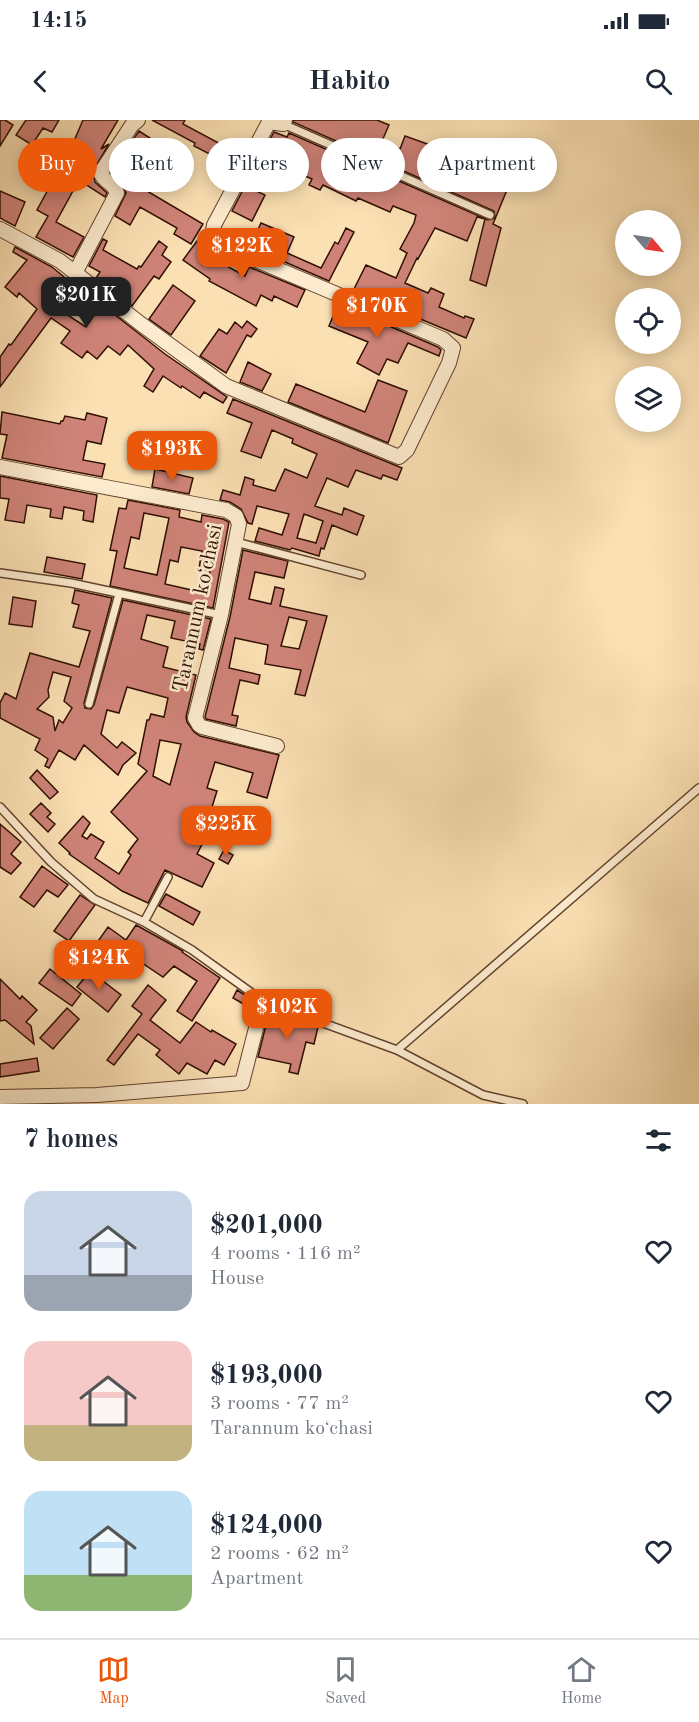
<!DOCTYPE html>
<meta charset="utf-8">
<style>
:root{--surface:#fff;--page:#f6f6f7;--text:#1f2937;--muted:#747a83;--line:#e0e1e3;--accent:#ea580c}
body{margin:0;font-family:"Old Standard TT",serif;background:var(--page);color:var(--text);height:100vh;display:flex;flex-direction:column;font-size:22px;white-space:nowrap}
*{box-sizing:border-box;margin:0}
p{font-size:20px;color:var(--muted)}
.icon{flex:none;width:33px;height:33px;fill:none;stroke:currentColor;stroke-width:2;stroke-linecap:round;stroke-linejoin:round}
.map{position:relative;height:984px;overflow:hidden}
.sheet{display:flex;flex-direction:column;background:var(--surface);flex:1}
.sheet>*{flex:none}
.top-card{position:absolute;left:18px;top:18px;width:663px;height:54px;display:flex;gap:12px}
.needle{width:39px;rotate:119deg}
.controls{position:absolute;left:615px;top:90px;display:grid;gap:12px}
.controls a{display:grid;place-items:center;width:66px;height:66px;border-radius:50%;background:var(--surface);box-shadow:0 3px 15px #0003;font-size:30px}
.price{position:absolute;translate:-50% -51px;padding:0 14px;border-radius:12px;background:var(--accent);color:#fff;font-size:20px;line-height:39px;filter:drop-shadow(0 2px 3px #0008)}
.price::after{content:'';position:absolute;left:50%;top:36px;width:18px;height:14px;margin-left:-9px;background:inherit;clip-path:polygon(0 0,100% 0,50% 100%)}
.price.current{background:#222;color:#fff}
ul{padding:0;list-style:none}
li{display:flex;align-items:center;gap:18px;height:150px;padding:0 24px}
li span{display:grid;place-items:center;flex:none;width:168px;height:120px;border-radius:18px;color:#555}
li>.icon{margin-inline-start:auto}
span .icon{width:72px;height:72px;fill:#fffc;stroke-width:1}
li b{font-size:26px}
h2{display:flex;justify-content:space-between;align-items:center;height:72px;padding:0 24px;font-size:26px}
.chip{padding:0 21px;border-radius:27px;background:var(--surface);box-shadow:0 3px 15px #0003;font-size:21px;line-height:54px}
.chip.current{background:var(--accent);color:#fff}
.status{display:flex;justify-content:space-between;align-items:center;height:42px;padding:0 30px;background:var(--surface);direction:ltr}
.status svg{height:16px;fill:currentColor}
header{display:flex;justify-content:space-between;align-items:center;height:78px;padding:0 24px;background:var(--surface);font-size:27px;font-weight:800}
.dock{display:flex;justify-content:space-around;align-items:center;height:84px;border-top:2px solid var(--line);background:var(--surface);font-size:16px;color:var(--muted)}
.dock a{display:grid;justify-items:center;gap:3px}
.dock .current{color:var(--accent)}
.map>svg:first-child{display:block}
</style>
<div class="status"><b>14:15</b><svg viewBox="0 0 49 12"><path d="M0 12V9h3v3zM5 12V6h3v6zM10 12V3h3v9zM15 12V0h3v12zM26 1h20v11H26zM47 4h2v5h-2z"/></svg></div>
<header><svg class="icon" aria-label="back" viewBox="0 0 24 24"><path d="M15 5l-7 7 7 7"/></svg>Habito<svg class="icon" aria-label="search" viewBox="0 0 24 24"><circle cx="10" cy="10" r="6"/><path d="M15 15l6 6"/></svg></header>
<div class="map">
<svg width="699" height="984" viewBox="0 0 699 984">
<rect width="100%" height="100%" fill="#fbe0b3"/>
<filter id="stains"><feTurbulence type="fractalNoise" baseFrequency=".00333" numOctaves="4"/><feColorMatrix values="0 0 0 0 .2 0 0 0 0 .09 0 0 0 0 .02 0 0 0 .5 -.17"/></filter>
<radialGradient id="worn" r=".72"><stop offset=".6" stop-color="#630" stop-opacity="0"/><stop offset="1" stop-color="#630" stop-opacity=".3"/></radialGradient>
<path fill="#cf8378" stroke="#300f03" stroke-width="1.5" fill-rule="evenodd" d="M 0,0 L 5,0 L 13,5 L 0,26 Z
M 26,0 L 59,0 L 52,12 L 43,8 L 32,25 L 16,15 Z
M 83,0 L 118,0 L 101,29 L 109,24 L 93,51 L 95,62 L 107,73 L 105,77 L 79,60 L 56,102 L 84,117 L 73,137 L 36,117 L 48,96 L 37,90 L 61,46 L 73,51 L 87,28 L 74,21 Z
M 152,0 L 185,0 L 183,4 L 241,35 L 230,57 L 220,51 L 225,42 L 194,26 L 195,23 Z
M 294,0 L 377,0 L 389,5 L 382,21 L 400,29 L 405,16 L 447,31 L 441,47 L 477,61 L 490,27 L 500,31 L 491,52 L 511,60 L 493,104 L 501,108 L 486,166 L 470,160 L 485,99 L 477,97 L 467,121 L 435,108 L 418,139 L 417,138 L 405,163 L 428,173 L 431,168 L 444,174 L 439,187 L 464,198 L 465,196 L 474,199 L 466,218 L 353,171 L 366,145 L 396,158 L 407,133 L 400,129 L 414,103 L 416,95 L 393,86 L 390,92 L 358,78 L 356,81 L 323,65 L 320,70 L 309,65 L 312,59 L 279,45 L 275,47 L 259,40 L 274,12 L 287,17 L 289,13 L 488,100 L 495,98 L 494,91 L 293,2 Z
M 139,11 L 156,22 L 148,35 L 142,31 L 131,48 L 136,51 L 130,61 L 203,104 L 191,124 L 174,114 L 177,108 L 140,87 L 130,105 L 115,96 L 126,73 L 121,62 L 111,53 Z
M 257,43 L 263,46 L 252,69 L 265,75 L 252,101 L 232,91 Z
M 0,71 L 25,82 L 15,106 L 0,98 Z
M 261,103 L 294,117 L 287,133 L 321,148 L 335,122 L 338,124 L 346,108 L 354,112 L 329,161 L 250,127 Z
M 103,119 L 107,121 L 103,130 L 137,149 L 139,146 L 141,147 L 159,121 L 167,127 L 162,135 L 171,142 L 159,159 L 154,156 L 132,186 L 96,158 L 100,152 L 89,146 Z
M 197,121 L 223,139 L 221,143 L 245,156 L 249,147 L 305,170 L 297,187 L 274,176 L 272,181 L 261,175 L 256,186 L 209,161 L 210,159 L 183,140 Z
M 15,127 L 52,147 L 81,171 L 66,194 L 86,207 L 97,191 L 82,181 L 87,173 L 165,234 L 227,277 L 223,283 L 204,272 L 200,278 L 182,266 L 181,268 L 163,256 L 153,272 L 144,266 L 154,249 L 128,225 L 120,235 L 108,226 L 97,239 L 87,231 L 82,238 L 61,223 L 70,211 L 51,198 L 0,267 L 0,237 L 9,224 L 11,225 L 37,189 L 19,173 L 17,177 L 5,167 L 27,140 L 13,132 Z
M 173,165 L 195,181 L 171,215 L 149,199 Z
M 338,184 L 438,227 L 441,230 L 439,236 L 408,223 L 398,243 L 387,239 L 379,255 L 357,243 L 368,222 L 329,206 Z
M 247,201 L 257,209 L 251,217 L 247,215 L 226,253 L 200,236 L 219,209 L 227,214 L 235,202 L 242,208 Z
M 248,242 L 271,254 L 262,271 L 240,262 Z
M 378,260 L 407,271 L 388,323 L 288,282 L 296,264 L 365,292 Z
M 233,279 L 402,348 L 397,360 L 383,355 L 381,359 L 356,350 L 348,367 L 327,358 L 315,386 L 342,395 L 344,388 L 364,396 L 357,415 L 332,405 L 324,429 L 321,428 L 319,436 L 292,428 L 290,430 L 255,421 L 259,408 L 282,415 L 289,394 L 257,386 L 252,404 L 248,403 L 241,389 L 230,382 L 220,380 L 223,370 L 240,375 L 245,357 L 254,360 L 253,365 L 275,371 L 285,349 L 307,358 L 317,334 L 292,323 L 293,319 L 272,310 L 261,338 L 241,331 L 252,303 L 227,293 ZM 304,394 L 323,401 L 316,423 L 297,418 Z
M 2,292 L 60,304 L 61,301 L 63,301 L 65,296 L 85,300 L 87,293 L 107,298 L 101,324 L 87,321 L 83,340 L 105,344 L 102,357 L 2,338 L 7,315 L 0,314 Z
M 155,349 L 193,358 L 189,374 L 152,367 Z
M 0,356 L 97,375 L 93,402 L 83,400 L 84,391 L 64,387 L 62,399 L 50,397 L 51,389 L 27,385 L 24,403 L 5,400 L 9,379 L 0,378 Z
M 128,380 L 180,390 L 179,397 L 201,402 L 202,395 L 223,399 L 229,402 L 213,488 L 110,466 L 117,431 L 110,430 L 119,388 L 126,389 ZM 144,393 L 169,398 L 157,455 L 124,448 L 131,417 L 139,419 ZM 181,427 L 202,431 L 199,448 L 210,451 L 205,473 L 165,464 L 170,440 L 178,442 Z
M 243,430 L 288,441 L 284,458 L 255,452 L 249,479 L 271,484 L 275,467 L 284,469 L 280,486 L 327,496 L 305,576 L 295,574 L 301,550 L 265,544 L 268,525 L 235,518 L 229,548 L 260,555 L 258,564 L 240,560 L 232,595 L 238,596 L 236,606 L 206,599 L 205,597 L 230,497 ZM 289,497 L 307,501 L 299,529 L 281,526 Z
M 47,437 L 85,444 L 82,459 L 44,452 Z
M 75,470 L 112,478 L 84,583 L 85,588 L 91,589 L 94,585 L 123,480 L 211,499 L 203,530 L 199,529 L 200,524 L 171,518 L 175,501 L 147,495 L 141,519 L 168,527 L 163,547 L 196,555 L 186,597 L 187,602 L 194,612 L 200,616 L 279,635 L 267,678 L 247,672 L 253,653 L 215,642 L 207,668 L 217,671 L 212,687 L 229,696 L 223,707 L 214,702 L 197,734 L 214,743 L 202,767 L 165,750 L 148,783 L 122,771 L 69,734 L 70,733 L 59,723 L 83,696 L 90,703 L 82,716 L 87,719 L 91,714 L 104,722 L 95,738 L 119,754 L 131,735 L 128,732 L 138,719 L 111,692 L 147,651 L 138,644 L 147,600 L 149,600 L 151,594 L 164,597 L 168,578 L 127,567 L 119,593 L 107,590 L 101,614 L 117,628 L 122,622 L 136,633 L 123,645 L 118,655 L 84,625 L 75,640 L 59,630 L 49,648 L 45,646 L 48,639 L 35,630 L 40,619 L 0,598 L 0,583 L 5,573 L 16,579 L 30,533 L 79,547 L 90,511 L 73,507 L 79,485 L 72,483 ZM 53,552 L 71,557 L 64,581 L 72,588 L 63,603 L 59,600 L 55,611 L 53,597 L 37,589 L 49,577 L 48,570 ZM 160,620 L 181,624 L 170,665 L 153,656 Z
M 13,477 L 36,481 L 32,507 L 9,504 Z
M 37,650 L 58,672 L 50,679 L 30,658 Z
M 41,683 L 51,693 L 47,697 L 55,704 L 48,712 L 30,694 Z
M 0,704 L 21,722 L 11,734 L 21,743 L 11,754 L 0,747 Z
M 224,730 L 233,735 L 228,744 L 219,739 Z
M 42,746 L 68,765 L 58,777 L 47,770 L 34,787 L 20,777 Z
M 166,774 L 200,792 L 193,805 L 159,786 Z
M 80,775 L 95,785 L 69,821 L 54,811 Z
M 136,805 L 183,831 L 182,832 L 220,858 L 192,901 L 177,891 L 197,861 L 174,846 L 163,857 L 118,827 L 110,838 L 94,827 L 108,807 L 126,820 Z
M 50,849 L 81,874 L 72,886 L 39,863 Z
M 90,851 L 121,875 L 108,892 L 77,867 Z
M 0,859 L 20,879 L 22,876 L 37,890 L 26,902 L 31,906 L 34,924 L 5,900 L 0,901 Z
M 148,865 L 166,880 L 150,900 L 180,923 L 196,902 L 211,912 L 212,910 L 236,924 L 224,945 L 215,940 L 207,954 L 187,943 L 179,954 L 156,935 L 160,930 L 138,914 L 114,945 L 107,940 L 142,894 L 132,886 Z
M 237,870 L 254,881 L 252,889 L 233,878 Z
M 67,888 L 79,899 L 53,929 L 40,918 Z
M 269,893 L 298,900 L 318,907 L 314,924 L 306,922 L 298,954 L 289,952 L 291,944 L 258,937 Z
M 37,938 L 39,951 L 0,957 L 0,944 Z"/>
<g fill="none" stroke-linecap="round" stroke-linejoin="round">
<g stroke="#63432f" stroke-width="10">
<path id="lane" d="M 283,4 L 490,95
M 236,422 L 361,455
M 0,453 L 71,463 L 221,495
M 89,584 L 119,474
M 0,687 L 51,742 L 94,779 L 144,802 L 192,830 L 263,881 L 397,930 L 699,668
M 144,802 L 168,757
M 397,930 L 483,975 L 523,984"/>
</g>
<g stroke="#63432f" stroke-width="16">
<path id="street" d="M 0,109 L 60,141 L 141,204 L 226,266 L 399,337 L 407,330 L 449,243 L 453,228 L 443,219 L 223,126 L 212,116 L 214,105 L 269,2 L 283,4 L 285,0
M 75,153 L 117,73 C 114,64 105,62 101,54 L 103,49 L 132,5 L 138,0
M 0,347 L 226,390 L 236,396 L 239,404 L 221,495 L 195,598 L 199,605 L 202,607 L 277,626
M 0,977 L 97,975 L 242,963 L 263,881"/>
</g>
<use href="#lane" stroke="#fcebce" stroke-width="7"/>
<use href="#street" stroke="#fcebce" stroke-width="14"/>
</g>
<g text-anchor="middle" stroke-width="5" stroke-linejoin="round" paint-order="stroke">
<g font-size="21" fill="#300f03" stroke="#fcebce">
<text transform="translate(197 488) rotate(-78)" y="7">Tarannum koʻchasi</text>
</g>
</g>
<rect width="100%" height="100%" filter="url(#stains)"/>
<rect width="100%" height="100%" fill="url(#worn)"/>
</svg>
<div class="controls">
<a><svg class="needle" viewBox="-14 -14 28 28"><path d="M0-13l5 13h-10z" fill="#e53935"/><path d="M0 13l5-13h-10z" fill="#747a83"/></svg></a>
<a><svg class="icon" aria-label="locate" viewBox="0 0 24 24"><circle cx="12" cy="12" r="6"/><path d="M12 2v4M12 18v4M2 12h4M18 12h4"/></svg></a>
<a><svg class="icon" aria-label="layers" viewBox="0 0 24 24"><path d="M12 4l9 5-9 5-9-5zM3 14l9 5 9-5"/></svg></a>
</div>
<b class="price" style="left:242px;top:159px">$122K</b>
<b class="price current" style="left:86px;top:208px">$201K</b>
<b class="price" style="left:377px;top:219px">$170K</b>
<b class="price" style="left:172px;top:362px">$193K</b>
<b class="price" style="left:226px;top:737px">$225K</b>
<b class="price" style="left:99px;top:871px">$124K</b>
<b class="price" style="left:287px;top:920px">$102K</b>
<div class="top-card">
<a class="chip current">Buy</a>
<a class="chip">Rent</a>
<a class="chip">Filters</a>
<a class="chip">New</a>
<a class="chip">Apartment</a>
</div>
</div>
<section class="sheet">
<h2>7 homes<svg class="icon" aria-label="filters" viewBox="0 0 24 24"><path d="M4 7h16M4 17h16"/><circle cx="9" cy="7" r="2"/><circle cx="15" cy="17" r="2"/></svg></h2>
<ul>
<li><span style="background:linear-gradient(#c9d6e8 70%,#9aa5b1 0)"><svg class="icon" aria-label="home" viewBox="0 0 24 24"><path d="M3 11l9-7 9 7M6 9v11h12V9"/></svg></span><div><b>$201,000</b><p>4 rooms · 116 m²</p><p>House</p></div><svg class="icon" aria-label="heart" viewBox="0 0 24 24"><path d="M12 20l-8-8c-3-5 5-10 8-4 3-6 11-1 8 4z"/></svg></li>
<li><span style="background:linear-gradient(#f6c9c9 70%,#c2b280 0)"><svg class="icon" aria-label="home" viewBox="0 0 24 24"><path d="M3 11l9-7 9 7M6 9v11h12V9"/></svg></span><div><b>$193,000</b><p>3 rooms · 77 m²</p><p>Tarannum koʻchasi</p></div><svg class="icon" aria-label="heart" viewBox="0 0 24 24"><path d="M12 20l-8-8c-3-5 5-10 8-4 3-6 11-1 8 4z"/></svg></li>
<li><span style="background:linear-gradient(#bfe0f5 70%,#8fb573 0)"><svg class="icon" aria-label="home" viewBox="0 0 24 24"><path d="M3 11l9-7 9 7M6 9v11h12V9"/></svg></span><div><b>$124,000</b><p>2 rooms · 62 m²</p><p>Apartment</p></div><svg class="icon" aria-label="heart" viewBox="0 0 24 24"><path d="M12 20l-8-8c-3-5 5-10 8-4 3-6 11-1 8 4z"/></svg></li>
</ul>
</section>
<nav class="dock">
<a class="current"><svg class="icon" aria-label="map" viewBox="0 0 24 24"><path d="M3 6l6-2 6 2 6-2v14l-6 2-6-2-6 2zM9 4v14M15 6v14"/></svg>Map</a>
<a><svg class="icon" aria-label="saved" viewBox="0 0 24 24"><path d="M7 4h10v16l-5-4-5 4z"/></svg>Saved</a>
<a><svg class="icon" aria-label="home" viewBox="0 0 24 24"><path d="M3 11l9-7 9 7M6 9v11h12V9"/></svg>Home</a>
</nav>
